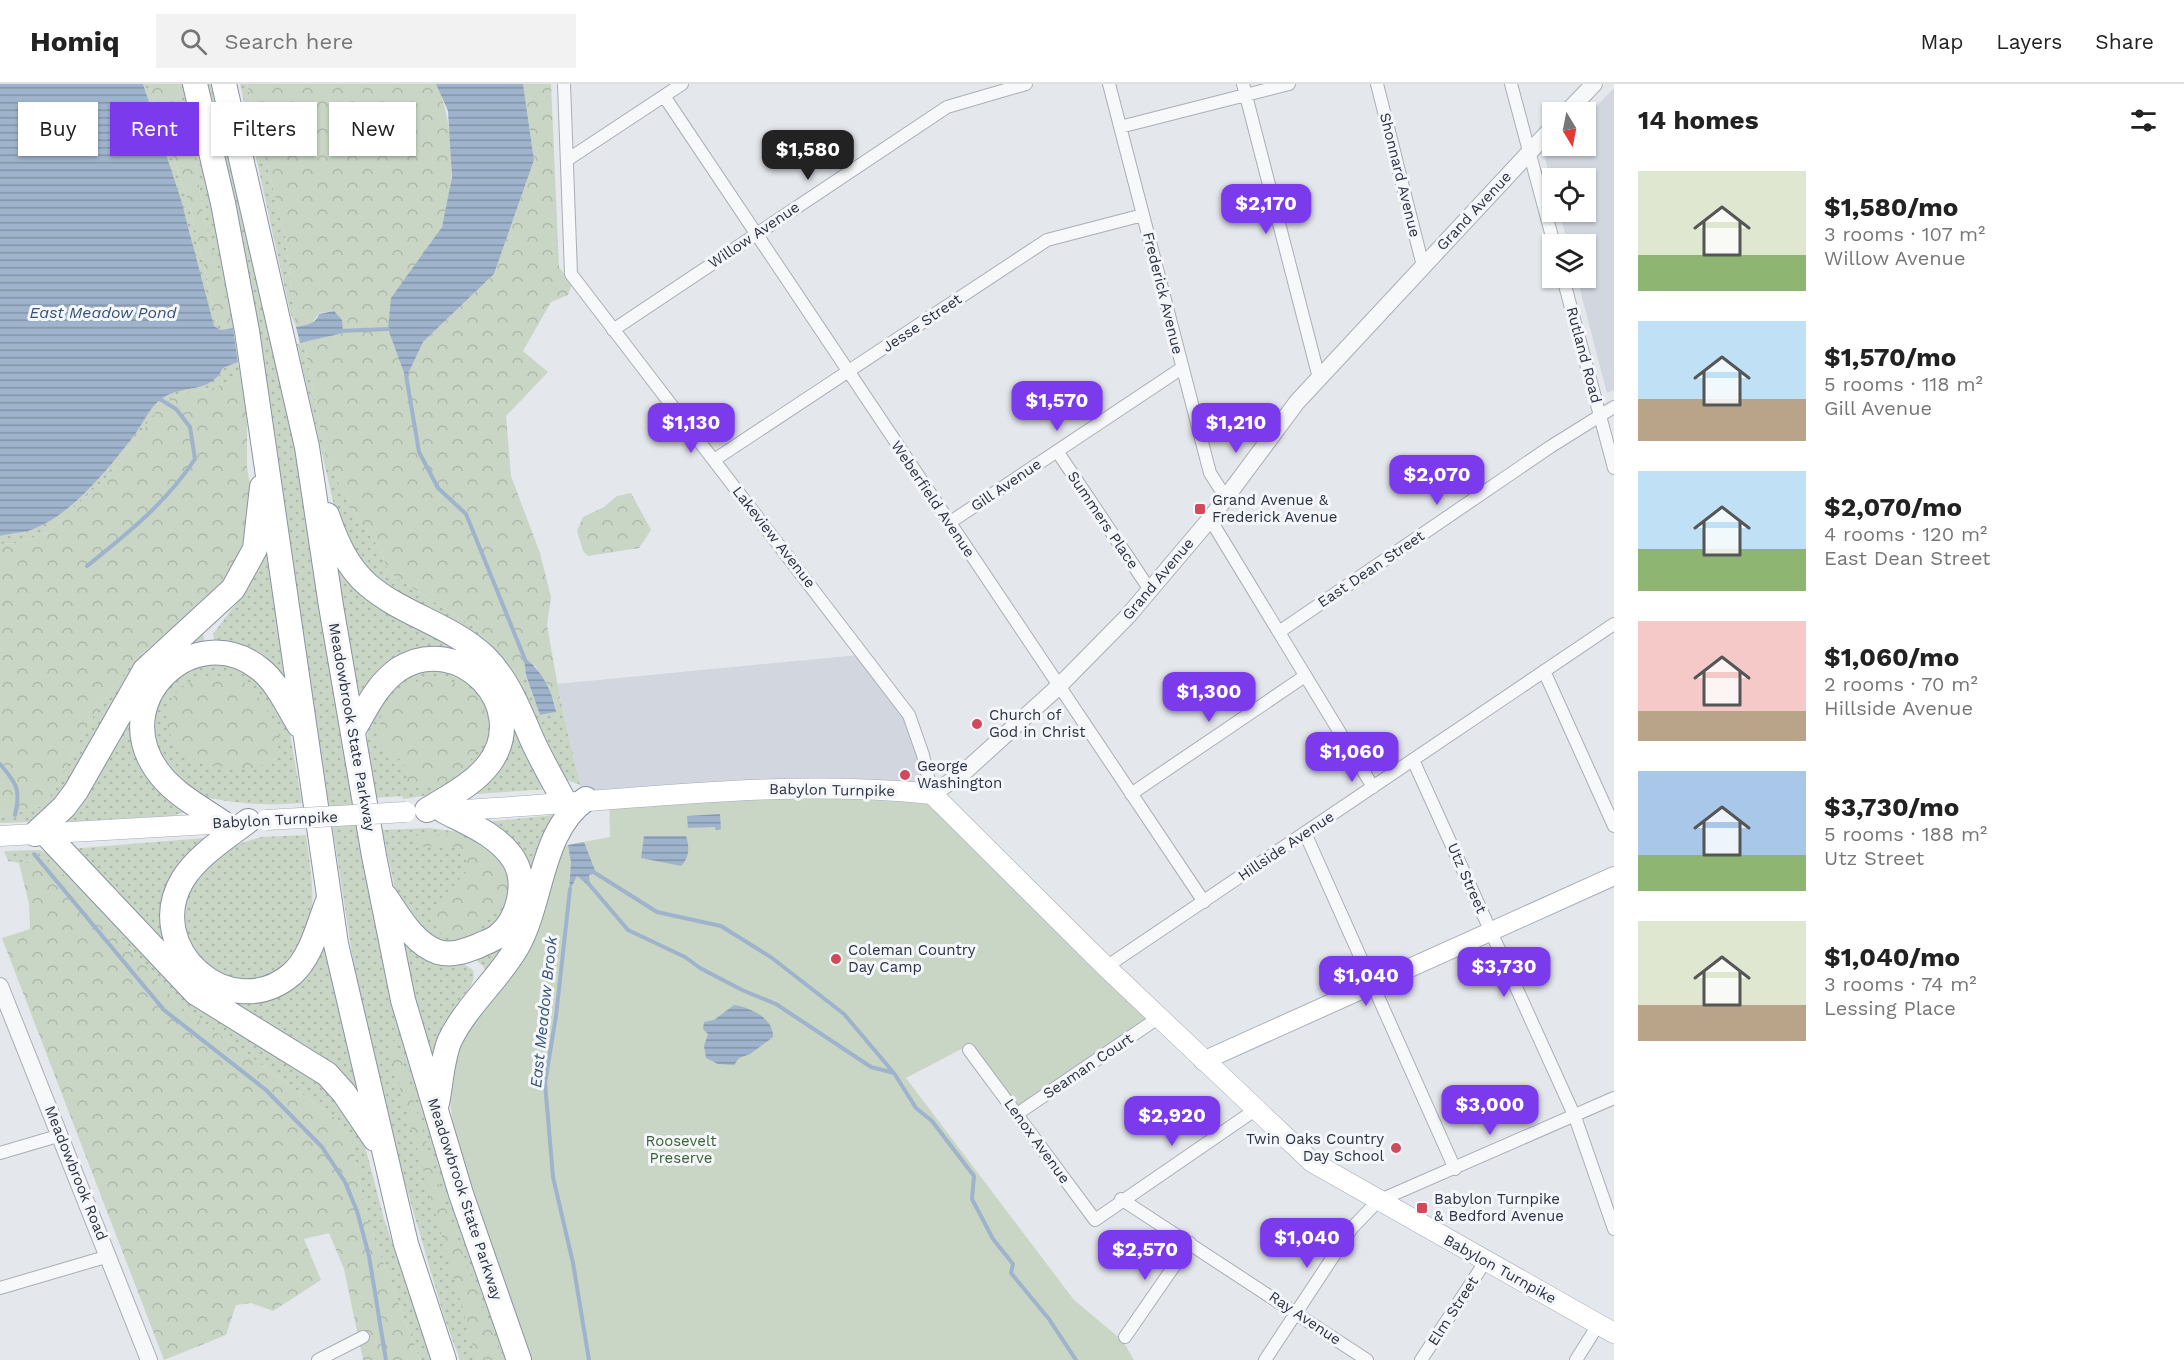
<!DOCTYPE html>
<meta charset="utf-8">
<style>
:root{--surface:#fff;--page:#f2f2f2;--text:#222;--muted:#767676;--line:#e0e0e0;--accent:#7c3aed}
body{margin:0;font-family:"Work Sans",sans-serif;background:var(--page);color:var(--text);height:100vh;display:flex;flex-direction:column;font-size:22px;white-space:nowrap}
*{box-sizing:border-box;margin:0}
p{font-size:20px;color:var(--muted)}
.icon{flex:none;width:33px;height:33px;fill:none;stroke:currentColor;stroke-width:2;stroke-linecap:round;stroke-linejoin:round}
.map{position:relative;flex:1;overflow:hidden}
.drawer{display:flex;flex-direction:column;background:var(--surface);width:570px}
.drawer>*{flex:none}
.banner{position:absolute;left:18px;top:18px;width:570px;height:54px;display:flex;gap:12px}
.needle{width:39px;rotate:170deg}
.buttons{position:absolute;left:1542px;top:18px;display:grid;gap:12px}
.buttons a{display:grid;place-items:center;width:54px;height:54px;border-radius:0px;background:var(--surface);box-shadow:0 2px 4px #0004;font-size:30px}
.price{position:absolute;translate:-50% -51px;padding:0 14px;border-radius:12px;background:var(--accent);color:#fff;font-size:20px;line-height:39px;filter:drop-shadow(0 2px 3px #0008)}
.price::after{content:'';position:absolute;left:50%;top:36px;width:18px;height:14px;margin-left:-9px;background:inherit;clip-path:polygon(0 0,100% 0,50% 100%)}
.price.selected{background:#222;color:#fff}
ul{padding:0;list-style:none}
li{display:flex;align-items:center;gap:18px;height:150px;padding:0 24px}
li span{display:grid;place-items:center;flex:none;width:168px;height:120px;border-radius:0px;color:#555}
li>.icon{margin-inline-start:auto}
span .icon{width:72px;height:72px;fill:#fffc;stroke-width:1}
li b{font-size:26px}
h2{display:flex;justify-content:space-between;align-items:center;height:72px;padding:0 24px;font-size:26px}
.tag{padding:0 21px;border-radius:0px;background:var(--surface);box-shadow:0 2px 4px #0004;font-size:21px;line-height:54px}
.tag.selected{background:var(--accent);color:#fff}
header{display:flex;align-items:center;gap:36px;box-sizing:border-box;height:84px;padding:0 30px;background:var(--surface);border-bottom:2px solid var(--line)}
header strong{font-size:28px}
nav{display:flex;gap:33px;margin-inline-start:auto;font-size:21px}
.search{width:420px;height:54px;background:var(--page);display:flex;align-items:center;gap:15px;box-sizing:border-box;padding:0 21px;border-radius:0px;color:var(--muted);font-size:22px}
main{display:flex;flex:1;min-height:0}
.map>svg:first-child{display:block}
</style>
<header>
<strong>Homiq</strong>
<div class="search"><svg class="icon" aria-label="search" viewBox="0 0 24 24"><circle cx="10" cy="10" r="6"/><path d="M15 15l6 6"/></svg>Search here</div>
<nav><a>Map</a><a>Layers</a><a>Share</a></nav>
</header>
<main>
<div class="map">
<svg width="1614" height="1276" viewBox="0 0 1614 1276">
<defs>
<pattern id="grass-dots" width="8" height="8" patternUnits="userSpaceOnUse" patternTransform="scale(1.5)"><rect width="8" height="8" fill="#c9d6c5"/><path d="M2 2h.1M6 6h.1" fill="none" stroke="#adb8ab" stroke-width="1.8" stroke-linecap="round"/></pattern>
<pattern id="forest-crowns" width="20" height="18" patternUnits="userSpaceOnUse" patternTransform="scale(1.5)"><rect width="20" height="18" fill="#c9d6c5"/><path d="M2 6a3 3 0 1 1 6 0M12 15a3 3 0 1 1 6 0" fill="none" stroke="#adb8ab"/></pattern>
<pattern id="water-rules" width="6" height="5" patternUnits="userSpaceOnUse" patternTransform="scale(1.5)"><rect width="6" height="5" fill="#9fb4cc"/><path d="M0 2.5h6" fill="none" stroke="#8293a7"/></pattern>
</defs>
<rect width="100%" height="100%" fill="#e4e7ec"/>
<path fill="#d2d6de" d="M 1614,4 L 1614,306 L 1607,309 L 1577,194 L 1586,194 L 1586,160 L 1568,160 L 1559,128 L 1586,128 L 1586,94 L 1552,94 L 1552,102 L 1545,74 L 1558,62 L 1586,62 L 1586,33 Z
M 859,571 L 907,632 L 931,709 L 583,714 L 557,600 Z"/>
<path fill="url(#grass-dots)" d="M 143,0 L 149,0 L 192,130 L 217,239 L 232,244 L 204,134 L 191,52 L 178,0 L 184,0 L 237,244 L 221,246 L 214,242 L 194,174 L 190,149 Z
M 207,0 L 214,0 C 249,150 285,299 312,451 C 336,590 351,730 381,867 C 412,1007 459,1142 508,1276 L 460,1276 L 444,1233 L 398,1075 L 362,934 L 235,113 Z
M 240,0 L 247,0 L 285,152 L 296,243 L 290,228 Z
M 304,258 L 326,375 L 357,433 L 380,465 L 389,489 L 474,543 L 524,602 L 522,594 L 526,591 L 540,631 L 556,628 L 554,617 L 560,614 L 580,701 L 564,695 L 501,580 L 380,505 L 353,472 L 335,426 L 297,260 Z
M 238,278 L 241,294 L 213,304 L 177,311 L 158,325 L 108,392 L 47,449 L 16,459 L 0,460 L 0,452 C 11,449 26,449 36,444 C 74,428 109,384 133,353 C 142,342 149,324 161,315 C 183,299 210,311 223,284 Z
M 262,457 L 272,481 L 294,625 L 215,559 L 213,550 L 251,500 Z
M 331,457 L 354,498 L 377,517 L 445,551 L 477,572 L 499,597 L 550,705 L 460,711 C 472,701 494,689 502,675 C 508,664 509,652 508,640 C 505,588 444,551 397,581 C 380,592 371,610 361,627 L 348,568 Z
M 180,542 L 55,726 L 28,738 L 0,739 L 0,733 L 45,721 L 92,634 L 135,575 Z
M 202,542 L 204,556 L 209,564 L 181,571 L 135,642 L 194,726 L 171,732 L 64,738 L 143,599 Z
M 191,578 L 251,584 L 289,644 L 302,719 C 264,722 233,720 197,711 L 194,715 L 151,664 L 149,625 Z
M 461,587 L 495,626 L 484,680 L 429,711 L 403,715 L 402,712 L 375,714 L 367,661 L 368,640 L 405,588 Z
M 563,730 L 532,814 L 486,895 L 484,883 L 473,873 L 527,806 L 486,738 Z
M 430,744 L 459,748 L 502,769 L 516,811 L 490,853 L 440,860 L 412,843 L 397,814 L 382,746 Z
M 306,751 C 313,802 326,869 270,897 C 261,901 248,901 238,902 L 188,869 L 177,837 L 184,806 L 226,767 L 242,759 L 261,753 Z
M 217,753 L 180,792 L 176,873 L 257,912 L 321,854 L 335,893 L 364,1031 L 223,922 L 69,765 Z
M 39,766 L 51,770 L 312,987 L 352,1031 L 365,1062 L 384,1135 L 432,1276 L 420,1276 L 367,1135 L 351,1056 L 338,1036 L 180,922 L 103,832 L 47,773 L 19,779 L 8,777 L 4,767 Z
M 394,835 L 473,886 C 477,901 463,910 455,922 C 442,942 442,967 439,990 L 420,942 Z"/>
<path fill="url(#forest-crowns)" d="M 149,0 L 178,0 L 191,52 L 204,134 L 233,244 L 217,239 L 192,130 Z
M 247,0 L 437,0 C 454,43 457,97 442,142 C 435,161 405,196 391,214 L 423,258 L 494,190 L 534,76 L 523,0 L 551,0 L 559,183 L 572,200 L 568,211 L 551,218 L 523,267 L 548,288 L 506,332 L 511,392 L 540,469 L 551,513 L 547,541 L 560,614 L 554,617 L 535,581 L 522,594 L 525,603 L 474,543 L 389,489 L 380,465 L 357,433 L 326,375 L 304,258 L 342,249 L 334,227 L 319,229 L 311,240 L 296,243 L 285,152 Z
M 241,294 L 247,323 L 247,383 L 253,419 L 243,467 L 234,484 L 210,516 L 135,575 L 92,634 L 45,721 L 0,733 L 0,460 L 16,459 L 47,449 L 108,392 L 158,325 L 177,311 L 213,304 Z
M 631,409 L 651,446 L 639,464 L 588,472 L 583,467 L 577,447 L 583,433 L 604,423 L 617,412 Z
M 207,592 C 216,593 227,592 235,594 C 256,600 276,639 281,658 L 271,675 L 255,686 C 239,682 212,684 199,678 C 172,665 153,632 178,607 C 184,600 198,596 207,592 Z
M 442,592 L 480,613 L 484,629 L 484,653 L 464,687 L 440,701 L 405,703 L 409,688 L 401,676 L 380,663 C 377,612 393,600 442,592 Z
M 413,750 L 461,751 L 494,773 L 510,799 L 506,821 L 458,856 L 441,850 L 430,827 L 469,785 L 463,766 L 448,761 L 422,763 Z
M 47,773 L 103,832 L 180,922 L 338,1036 L 351,1056 L 367,1135 L 420,1276 L 363,1276 L 344,1185 L 329,1149 L 304,1155 L 321,1196 L 273,1227 L 251,1219 L 236,1221 L 226,1251 L 164,1276 L 2,854 L 30,845 L 29,820 L 19,779 Z
M 390,952 L 398,964 L 446,1125 L 504,1276 L 477,1276 L 389,966 Z"/>
<path fill="#c9d6c5" d="M 931,709 L 1156,934 L 1018,1027 L 969,961 L 906,994 L 1074,1216 L 1123,1257 L 1134,1276 L 528,1276 L 454,1047 L 449,1011 L 454,967 L 558,763 L 610,753 L 609,713 Z"/>
<path fill="url(#water-rules)" d="M 0,0 L 143,0 L 181,116 L 214,242 L 221,246 L 233,244 L 238,278 L 223,284 C 210,311 184,299 161,315 C 149,324 142,342 133,353 C 109,384 74,428 36,444 C 26,449 11,449 0,452 Z
M 436,0 L 523,0 L 534,76 L 494,190 L 423,258 L 406,294 L 388,245 L 391,214 L 442,143 L 452,93 L 448,27 Z
M 334,227 L 342,236 L 343,249 L 300,259 L 296,243 C 306,241 316,240 319,230 Z
M 524,574 C 541,584 553,609 556,628 L 540,631 L 526,591 Z
M 720,730 L 721,745 L 716,746 L 715,743 L 688,744 L 687,732 Z
M 644,752 L 686,752 C 690,763 689,774 681,782 L 641,774 Z
M 584,758 L 596,789 L 589,791 L 590,803 L 577,792 L 569,808 L 571,778 L 568,761 Z
M 734,921 C 749,923 774,934 773,953 L 750,970 L 739,974 L 734,981 L 718,980 L 706,974 L 704,962 L 708,950 L 703,945 L 704,938 L 714,936 Z"/>
<g fill="none" stroke-linecap="round" stroke-linejoin="round">
<path stroke="#9fb4cc" stroke-width="4" d="M 337,247 L 388,245
M 406,291 L 419,368 L 438,404 L 466,430 L 526,578
M 87,482 C 128,449 166,419 195,375 L 190,343 L 176,325 L 158,314
M 0,680 C 17,700 21,705 15,731
M 34,770 L 164,926 L 266,1006 L 322,1063 L 345,1098 L 357,1127 L 369,1172 L 386,1276
M 592,787 L 657,828 L 721,842 L 772,874 L 844,930 L 893,988
M 588,799 L 628,846 L 685,873 L 700,884 L 742,906 L 776,920 L 871,983 L 894,989 L 916,1024 L 932,1037 L 974,1092 L 972,1115 L 993,1155 L 1013,1180 L 1011,1189 L 1049,1235 L 1076,1276
M 570,805 L 556,932 L 545,999 L 553,1093 L 573,1179 L 589,1276"/>
<g stroke="#a9aeb7" stroke-width="14">
<path id="minor" d="M 564,0 L 571,190 L 909,631 L 923,671 L 932,710
M 1109,0 L 1210,389 L 1226,414
M 1243,0 L 1319,294
M 1377,0 L 1423,182
M 1511,0 L 1554,160
M 664,12 L 1204,818
M 1120,43 L 1289,0
M 567,76 L 682,0
M 1563,194 L 1614,384
M 613,246 L 947,23 L 1026,0
M 1057,367 L 1150,506
M 714,376 L 1047,156 L 1143,131
M 1210,435 L 1373,703
M 949,439 L 1182,284
M 1279,548 L 1550,363 L 1614,323
M 1544,587 L 1614,742
M 1413,676 L 1575,1033 L 1614,1145
M 1131,710 L 1305,592
M 1305,749 L 1455,1085
M 1106,883 L 1614,540
M 969,966 L 1095,1136 L 1255,1026
M 1017,1030 L 1158,934
M 0,1069 L 61,1051
M 1121,1115 L 1367,1276
M 0,1204 L 109,1172
M 1125,1253 L 1190,1159
M 318,1276 L 363,1253
M 1265,1276 L 1352,1144 L 1378,1117 L 1614,1014
M 1421,1276 L 1485,1178
M 1576,1276 L 1598,1241"/>
</g>
<g stroke="#a9aeb7" stroke-width="18">
<path id="tertiary" d="M 1567,28 L 1594,0
M 932,710 L 962,690 L 1058,603 L 1127,533 L 1210,435 L 1297,318 L 1552,44
M 0,902 L 149,1276"/>
</g>
<g stroke="#a9aeb7" stroke-width="20">
<path id="secondary" d="M 1203,977 L 1614,792"/>
</g>
<g stroke="#a3abb8" stroke-width="21">
<path id="primary" d="M 441,727 C 605,720 768,693 932,710 L 1106,883 L 1312,1078 L 1614,1249
M 0,752 L 228,739"/>
</g>
<g stroke="#8b94a3" stroke-width="26">
<path id="motorway" d="M 195,0 L 223,119 L 247,247 L 336,860 L 406,1160 L 444,1276
M 224,0 L 307,363 L 331,522 L 374,772 L 403,916 L 461,1110 L 519,1276
M 327,431 C 336,457 347,483 368,501 C 403,531 451,541 485,573 C 510,598 520,629 534,660 C 543,679 554,698 564,717
M 353,647 C 366,625 377,600 399,585 C 459,547 532,622 489,680 C 474,700 448,713 427,726
M 248,737 C 226,754 198,771 183,795 C 141,864 230,943 292,890 C 312,872 318,841 328,817
M 223,739 C 200,723 172,709 156,685 C 108,615 195,533 260,585 C 277,598 288,623 299,641
M 35,750 L 64,723 L 76,707 L 145,586 L 233,505 L 255,465 L 262,403
M 46,750 L 196,909 L 327,990 L 344,1009 L 375,1055
M 385,812 C 399,832 413,859 438,868 C 452,872 465,867 478,862 C 484,859 493,856 498,852 C 518,836 528,799 514,776 C 498,751 469,740 444,727
M 437,1019 C 441,1000 442,974 450,956 C 467,921 498,896 517,863 C 543,817 540,747 586,715"/>
</g>
<use href="#minor" stroke="#f7f8fa" stroke-width="12"/>
<use href="#tertiary" stroke="#f7f8fa" stroke-width="16"/>
<use href="#secondary" stroke="#fff" stroke-width="18"/>
<use href="#primary" stroke="#fff" stroke-width="20"/>
<use href="#motorway" stroke="#fff" stroke-width="24"/>
<g stroke="#a3abb8" stroke-width="21" stroke-linecap="butt">
<path id="primary-bridge" d="M 266,736 L 406,728"/>
</g>
<use href="#primary-bridge" stroke="#fff" stroke-width="20"/>
</g>
<g fill="#d1495b" stroke="#f4f6f9" stroke-width="2">
<rect x="1194" y="419" width="12" height="12" rx="3"/>
<circle cx="977" cy="640" r="6"/>
<circle cx="905" cy="691" r="6"/>
<circle cx="836" cy="875" r="6"/>
<circle cx="1396" cy="1064" r="6"/>
<rect x="1416" y="1118" width="12" height="12" rx="3"/>
</g>
<g text-anchor="middle" stroke-width="6" stroke-linejoin="round" paint-order="stroke">
<g font-size="15" fill="#2b3445" stroke="#f4f6f9">
<text transform="translate(1400 91) rotate(76)" y="5">Shonnard Avenue</text>
<text transform="translate(1474 127) rotate(-47)" y="5">Grand Avenue</text>
<text transform="translate(754 151) rotate(-34)" y="5">Willow Avenue</text>
<text transform="translate(1163 209) rotate(76)" y="5">Frederick Avenue</text>
<text transform="translate(922 239) rotate(-34)" y="5">Jesse Street</text>
<text transform="translate(1584 271) rotate(75)" y="5">Rutland Road</text>
<text transform="translate(1006 401) rotate(-34)" y="5">Gill Avenue</text>
<text transform="translate(933 415) rotate(56)" y="5">Weberfield Avenue</text>
<text transform="translate(1103 436) rotate(56)" y="5">Summers Place</text>
<text transform="translate(774 453) rotate(52)" y="5">Lakeview Avenue</text>
<text transform="translate(1371 485) rotate(-34)" y="5">East Dean Street</text>
<text transform="translate(1158 495) rotate(-50)" y="5">Grand Avenue</text>
<text transform="translate(352 643) rotate(80)" y="5">Meadowbrook State Parkway</text>
<text transform="translate(832 706) rotate(1)" y="5">Babylon Turnpike</text>
<text transform="translate(275 736) rotate(-3)" y="5">Babylon Turnpike</text>
<text transform="translate(1286 762) rotate(-34)" y="5">Hillside Avenue</text>
<text transform="translate(1467 794) rotate(66)" y="5">Utz Street</text>
<text transform="translate(1088 982) rotate(-34)" y="5">Seaman Court</text>
<text transform="translate(1037 1057) rotate(54)" y="5">Lenox Avenue</text>
<text transform="translate(76 1089) rotate(68)" y="5">Meadowbrook Road</text>
<text transform="translate(465 1115) rotate(72)" y="5">Meadowbrook State Parkway</text>
<text transform="translate(1500 1185) rotate(29)" y="5">Babylon Turnpike</text>
<text transform="translate(1453 1227) rotate(-57)" y="5">Elm Street</text>
<text transform="translate(1305 1234) rotate(34)" y="5">Ray Avenue</text>
</g>
<g font-size="15" fill="#2b3445" stroke="#f4f6f9" text-anchor="start">
<text x="1212" y="421">Grand Avenue &amp;<tspan x="1212" dy="17">Frederick Avenue</tspan></text>
<text x="989" y="636">Church of<tspan x="989" dy="17">God in Christ</tspan></text>
<text x="917" y="687">George<tspan x="917" dy="17">Washington</tspan></text>
<text x="848" y="871">Coleman Country<tspan x="848" dy="17">Day Camp</tspan></text>
<text x="1384" y="1060" text-anchor="end">Twin Oaks Country<tspan x="1384" dy="17">Day School</tspan></text>
<text x="1434" y="1120">Babylon Turnpike<tspan x="1434" dy="17">&amp; Bedford Avenue</tspan></text>
</g>
<g font-size="15" fill="#3f6138" stroke="#f4f6f9">
<text x="681" y="1062">Roosevelt<tspan x="681" dy="17">Preserve</tspan></text>
</g>
<g font-size="16" font-style="italic" fill="#34527a" stroke="#f4f6f9">
<text x="103" y="234">East Meadow Pond</text>
<text transform="translate(543 928) rotate(-84)" y="6">East Meadow Brook</text>
</g>
</g>
</svg>
<div class="buttons">
<a><svg class="needle" viewBox="-14 -14 28 28"><path d="M0-13l5 13h-10z" fill="#e53935"/><path d="M0 13l5-13h-10z" fill="#767676"/></svg></a>
<a><svg class="icon" aria-label="locate" viewBox="0 0 24 24"><circle cx="12" cy="12" r="6"/><path d="M12 2v4M12 18v4M2 12h4M18 12h4"/></svg></a>
<a><svg class="icon" aria-label="layers" viewBox="0 0 24 24"><path d="M12 4l9 5-9 5-9-5zM3 14l9 5 9-5"/></svg></a>
</div>
<b class="price selected" style="left:808px;top:97px">$1,580</b>
<b class="price" style="left:1266px;top:151px">$2,170</b>
<b class="price" style="left:1057px;top:348px">$1,570</b>
<b class="price" style="left:691px;top:370px">$1,130</b>
<b class="price" style="left:1236px;top:370px">$1,210</b>
<b class="price" style="left:1437px;top:422px">$2,070</b>
<b class="price" style="left:1209px;top:639px">$1,300</b>
<b class="price" style="left:1352px;top:699px">$1,060</b>
<b class="price" style="left:1504px;top:914px">$3,730</b>
<b class="price" style="left:1366px;top:923px">$1,040</b>
<b class="price" style="left:1490px;top:1052px">$3,000</b>
<b class="price" style="left:1172px;top:1063px">$2,920</b>
<b class="price" style="left:1307px;top:1185px">$1,040</b>
<b class="price" style="left:1145px;top:1197px">$2,570</b>
<div class="banner">
<a class="tag">Buy</a>
<a class="tag selected">Rent</a>
<a class="tag">Filters</a>
<a class="tag">New</a>
</div>
</div>
<section class="drawer">
<h2>14 homes<svg class="icon" aria-label="filters" viewBox="0 0 24 24"><path d="M4 7h16M4 17h16"/><circle cx="9" cy="7" r="2"/><circle cx="15" cy="17" r="2"/></svg></h2>
<ul>
<li><span style="background:linear-gradient(#dfe7d0 70%,#8fb573 0)"><svg class="icon" aria-label="home" viewBox="0 0 24 24"><path d="M3 11l9-7 9 7M6 9v11h12V9"/></svg></span><div><b>$1,580/mo</b><p>3 rooms · 107 m²</p><p>Willow Avenue</p></div></li>
<li><span style="background:linear-gradient(#bfe0f5 65%,#b9a48a 0)"><svg class="icon" aria-label="home" viewBox="0 0 24 24"><path d="M3 11l9-7 9 7M6 9v11h12V9"/></svg></span><div><b>$1,570/mo</b><p>5 rooms · 118 m²</p><p>Gill Avenue</p></div></li>
<li><span style="background:linear-gradient(#bfe0f5 65%,#8fb573 0)"><svg class="icon" aria-label="home" viewBox="0 0 24 24"><path d="M3 11l9-7 9 7M6 9v11h12V9"/></svg></span><div><b>$2,070/mo</b><p>4 rooms · 120 m²</p><p>East Dean Street</p></div></li>
<li><span style="background:linear-gradient(#f6c9c9 75%,#b9a48a 0)"><svg class="icon" aria-label="home" viewBox="0 0 24 24"><path d="M3 11l9-7 9 7M6 9v11h12V9"/></svg></span><div><b>$1,060/mo</b><p>2 rooms · 70 m²</p><p>Hillside Avenue</p></div></li>
<li><span style="background:linear-gradient(#a9c7e8 70%,#8fb573 0)"><svg class="icon" aria-label="home" viewBox="0 0 24 24"><path d="M3 11l9-7 9 7M6 9v11h12V9"/></svg></span><div><b>$3,730/mo</b><p>5 rooms · 188 m²</p><p>Utz Street</p></div></li>
<li><span style="background:linear-gradient(#dfe7d0 70%,#b9a48a 0)"><svg class="icon" aria-label="home" viewBox="0 0 24 24"><path d="M3 11l9-7 9 7M6 9v11h12V9"/></svg></span><div><b>$1,040/mo</b><p>3 rooms · 74 m²</p><p>Lessing Place</p></div></li>
</ul>
</section>
</main>
